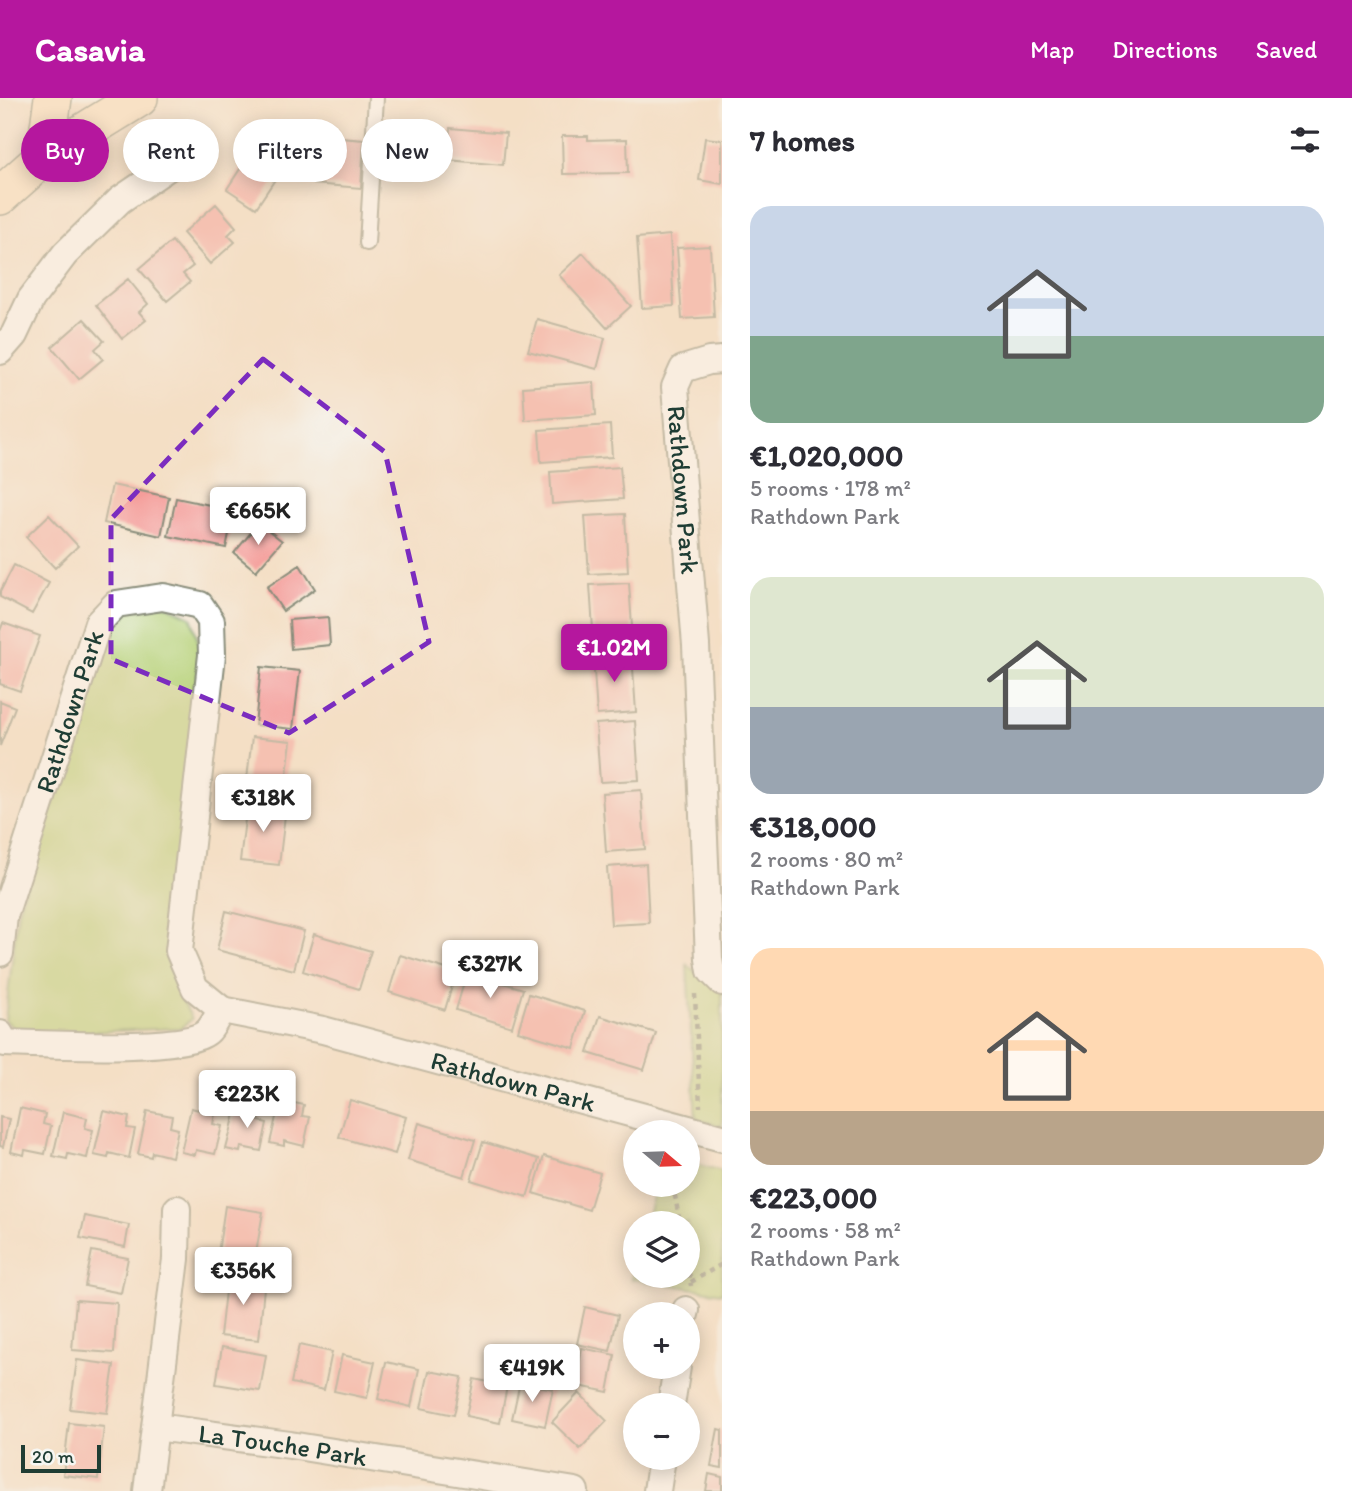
<!DOCTYPE html>
<meta charset="utf-8">
<style>
:root{--surface:#fff;--page:#f2f2f3;--text:#2b2b33;--muted:#7c7c81;--accent:#b5179e}
body{margin:0;font-family:Itim,sans-serif;background:var(--page);color:var(--text);height:100vh;display:flex;flex-direction:column;font-size:26px;white-space:nowrap}
*{box-sizing:border-box;margin:0}
p{font-size:23px;color:var(--muted)}
.icon{flex:none;width:38px;height:38px;fill:none;stroke:currentColor;stroke-width:2;stroke-linecap:round;stroke-linejoin:round}
.map{position:relative;flex:1;overflow:hidden}
.sheet{display:flex;flex-direction:column;background:var(--surface);width:630px}
.sheet>*{flex:none}
.banner{position:absolute;left:21px;top:21px;width:595px;height:63px;display:flex;gap:14px}
.needle{width:46px;rotate:109deg}
.fabs{position:absolute;left:623px;top:1022px;display:grid;gap:14px}
.fabs a{display:grid;place-items:center;width:77px;height:77px;border-radius:50%;background:var(--surface);box-shadow:0 4px 18px #0003;font-size:35px}
.scale{position:absolute;left:21px;bottom:18px;width:80px;box-sizing:border-box;padding-left:7px;border:4px solid #1f3d34;border-top:0;font-size:19px;line-height:24px;white-space:nowrap;color:#1f3d34;-webkit-text-stroke:5px #f6f6f2;paint-order:stroke}
.price{position:absolute;translate:-50% -60px;padding:0 16px;border-radius:7px;background:#fff;color:#222;font-size:23px;line-height:46px;filter:drop-shadow(0 2px 4px #0008)}
.price::after{content:'';position:absolute;left:50%;top:42px;width:21px;height:16px;margin-left:-10px;background:inherit;clip-path:polygon(0 0,100% 0,50% 100%)}
.price.selected{background:var(--accent);color:#fff}
ul{padding:0;list-style:none}
li{display:grid;align-content:center;gap:14px;height:371px;padding:0 28px}
li span{display:grid;place-items:center;height:217px;border-radius:21px;color:#555}
li>.icon{margin-inline-start:auto}
span .icon{width:126px;height:126px;fill:#fffc;stroke-width:1}
li b{font-size:30px}
h2{display:flex;justify-content:space-between;align-items:center;height:84px;padding:0 28px;font-size:30px}
.chip{padding:0 24px;border-radius:32px;background:var(--surface);box-shadow:0 4px 18px #0003;font-size:24px;line-height:63px}
.chip.selected{background:var(--accent);color:#fff}
header{display:flex;align-items:center;gap:42px;box-sizing:border-box;height:98px;padding:0 35px;background:var(--accent);color:#fff}
header strong{font-size:33px}
nav{display:flex;gap:38px;margin-inline-start:auto;font-size:24px}
main{display:flex;flex:1;min-height:0}
.map>svg:first-child{display:block}
</style>
<header>
<strong>Casavia</strong>
<nav><a>Map</a><a>Directions</a><a>Saved</a></nav>
</header>
<main>
<div class="map">
<svg width="722" height="1393" viewBox="0 0 722 1393">
<rect width="100%" height="100%" fill="#f6f6f2"/>
<filter id="ink" filterUnits="userSpaceOnUse"><feTurbulence type="fractalNoise" baseFrequency=".0143" numOctaves="2"/><feDisplacementMap in="SourceGraphic" scale="14" xChannelSelector="R" yChannelSelector="G"/><feConvolveMatrix kernelMatrix="1 2 1 2 8 2 1 2 1" color-interpolation-filters="sRGB"/></filter>
<filter id="wash" filterUnits="userSpaceOnUse"><feTurbulence type="fractalNoise" baseFrequency=".00686" numOctaves="4" result="noise"/><feDisplacementMap in="SourceGraphic" scale="28" xChannelSelector="R" yChannelSelector="G"/><feGaussianBlur stdDeviation="1.57" result="paint"/><feColorMatrix in="noise" values="0 0 0 0 0 0 0 0 0 0 0 0 0 0 0 0 0 1.4 0 .05"/><feComposite in="paint" operator="in"/></filter>
<g filter="url(#wash)">
<rect width="100%" height="100%" fill="#f4dfc5"/>
<path fill="#b7d278" stroke="#6b8856" stroke-width="2" d="M 164,506 L 191,519 L 200,550 L 167,859 L 177,892 L 192,921 L 181,930 L 21,937 L 5,922 L 18,812 L 110,531 L 129,508 Z
M 687,867 L 722,894 L 722,1028 L 696,1022 Z
M 688,1064 L 722,1073 L 722,1195 L 631,1181 L 635,1166 L 635,1178 L 688,1178 L 688,1125 L 646,1125 L 656,1087 L 688,1087 Z"/>
<g id="blocks">
<path fill="#f59d9a" d="M 450,30 L 506,35 L 503,67 L 448,62 Z
M 317,38 L 364,42 L 361,90 L 313,86 Z
M 562,38 L 588,38 L 588,42 L 627,41 L 628,75 L 563,76 Z
M 705,40 L 722,42 L 722,86 L 699,82 Z
M 253,51 L 282,71 L 256,110 L 227,91 Z
M 216,106 L 236,129 L 228,137 L 235,144 L 210,166 L 183,135 Z
M 670,137 L 674,208 L 642,210 L 637,140 Z
M 172,143 L 193,168 L 183,176 L 190,184 L 167,203 L 139,171 Z
M 710,148 L 714,219 L 682,221 L 677,150 Z
M 583,155 L 631,208 L 607,230 L 559,177 Z
M 128,181 L 148,206 L 139,214 L 146,222 L 122,241 L 96,207 Z
M 84,221 L 104,243 L 95,251 L 103,261 L 79,281 L 52,249 Z
M 537,221 L 605,240 L 597,271 L 528,253 Z
M 594,284 L 596,317 L 525,322 L 523,289 Z
M 610,327 L 612,359 L 541,364 L 539,332 Z
M 620,369 L 623,401 L 552,406 L 550,374 Z
M 112,387 L 169,399 L 161,438 L 104,425 Z
M 176,400 L 234,412 L 226,450 L 168,438 Z
M 625,416 L 628,474 L 589,476 L 585,418 Z
M 49,417 L 78,448 L 55,470 L 26,439 Z
M 259,425 L 282,443 L 256,473 L 234,455 Z
M 14,467 L 49,485 L 32,516 L 0,499 L 0,494 Z
M 300,467 L 315,491 L 283,513 L 267,489 Z
M 629,485 L 633,543 L 594,546 L 590,487 Z
M 328,519 L 330,547 L 291,551 L 289,522 Z
M 3,525 L 40,538 L 20,593 L 0,586 L 0,533 Z
M 632,556 L 636,614 L 597,617 L 593,558 Z
M 261,569 L 300,573 L 293,631 L 255,627 Z
M 0,603 L 15,609 L 0,648 Z
M 635,623 L 639,682 L 600,684 L 596,626 Z
M 252,639 L 291,643 L 284,702 L 245,697 Z
M 641,692 L 645,751 L 606,754 L 602,695 Z
M 247,705 L 286,709 L 279,767 L 240,763 Z
M 646,766 L 649,825 L 611,827 L 607,769 Z
M 226,813 L 304,833 L 294,872 L 217,852 Z
M 314,836 L 371,853 L 359,891 L 303,873 Z
M 400,857 L 456,874 L 445,912 L 389,894 Z
M 467,874 L 523,891 L 512,929 L 456,912 Z
M 529,896 L 585,913 L 574,950 L 518,933 Z
M 600,918 L 656,935 L 644,972 L 588,955 Z
M 280,1002 L 304,1007 L 302,1018 L 310,1019 L 304,1048 L 284,1043 L 284,1048 L 270,1045 Z
M 350,1002 L 406,1019 L 395,1056 L 339,1039 Z
M 237,1008 L 261,1013 L 259,1023 L 267,1025 L 261,1053 L 241,1049 L 240,1054 L 226,1051 Z
M 20,1010 L 45,1016 L 43,1026 L 51,1028 L 45,1056 L 25,1052 L 24,1057 L 11,1054 Z
M 191,1010 L 215,1016 L 213,1026 L 222,1028 L 215,1056 L 196,1052 L 195,1057 L 181,1054 Z
M 104,1013 L 129,1019 L 127,1030 L 135,1031 L 129,1060 L 109,1055 L 108,1060 L 94,1057 Z
M 147,1013 L 172,1018 L 170,1029 L 178,1031 L 172,1059 L 152,1054 L 151,1059 L 138,1056 Z
M 63,1014 L 87,1020 L 85,1030 L 93,1032 L 87,1060 L 68,1056 L 67,1061 L 53,1058 Z
M 0,1019 L 9,1021 L 3,1049 L 0,1048 Z
M 419,1025 L 475,1042 L 464,1079 L 408,1062 Z
M 483,1044 L 539,1061 L 527,1099 L 471,1082 Z
M 544,1058 L 600,1075 L 589,1112 L 533,1095 Z
M 225,1108 L 263,1114 L 255,1161 L 218,1155 Z
M 85,1118 L 129,1127 L 125,1149 L 80,1140 Z
M 92,1153 L 128,1160 L 121,1195 L 85,1188 Z
M 227,1175 L 265,1179 L 259,1242 L 220,1238 Z
M 76,1202 L 117,1205 L 114,1255 L 72,1252 Z
M 585,1209 L 618,1217 L 610,1253 L 577,1246 Z
M 299,1247 L 332,1254 L 324,1292 L 291,1285 Z
M 222,1249 L 266,1257 L 260,1293 L 216,1286 Z
M 582,1250 L 615,1257 L 608,1294 L 574,1287 Z
M 342,1257 L 375,1264 L 367,1300 L 334,1293 Z
M 77,1262 L 114,1267 L 107,1315 L 70,1311 Z
M 386,1264 L 419,1271 L 411,1309 L 378,1301 Z
M 429,1273 L 462,1279 L 454,1317 L 421,1310 Z
M 474,1281 L 507,1288 L 500,1325 L 466,1318 Z
M 520,1284 L 553,1291 L 545,1328 L 512,1321 Z
M 579,1295 L 607,1323 L 580,1351 L 552,1324 Z
M 69,1325 L 104,1329 L 98,1381 L 63,1377 Z
M 718,1331 L 722,1332 L 722,1370 L 711,1368 Z
M 709,1376 L 722,1379 L 722,1393 L 706,1393 Z"/>
</g>
</g>
<g filter="url(#ink)">
<use href="#blocks" fill-opacity="0" stroke="#8a8e7c" stroke-width="2"/>
<g fill="none" stroke-linecap="round" stroke-linejoin="round">
<g stroke="#8a8e7c" stroke-width="18">
<path id="service" d="M 367,145 L 376,0"/>
</g>
<g stroke="#8a8e7c" stroke-width="30">
<g id="minor">
<path d="M 0,253 L 14,237 L 31,201 L 65,156 L 120,102 L 192,53"/>
<path id="s1" d="M 722,262 L 709,263 L 683,271 L 675,289 L 696,547 L 709,861 L 711,873 L 722,884"/>
<path id="s2" d="M 0,855 L 4,818 L 98,525 L 116,506 L 163,499 L 200,507 L 211,523 L 212,557 L 179,853 L 195,890 L 222,912"/>
<path id="s3" d="M 0,936 L 5,945 C 40,946 184,954 207,934 C 213,929 217,918 222,912 L 323,932 L 722,1040"/>
<path d="M 685,1216 L 686,1212"/>
<path d="M 671,1307 L 677,1269"/>
<path id="s4" d="M 156,1329 L 290,1347 L 575,1393"/>
<path d="M 147,1393 L 176,1161 L 177,1111"/>
<path d="M 657,1393 L 662,1360"/>
</g>
</g>
<g stroke="#8a8e7c" stroke-width="40">
<path id="secondary" d="M 45,58 L 53,0
M 0,98 L 45,58 L 139,0"/>
</g>
<path stroke="#8a8e7c" stroke-width="4.5" stroke-dasharray="5 5" stroke-linecap="butt" d="M 695,896 L 700,1009
M 673,1087 L 680,1125
M 688,1165 L 691,1188
M 691,1184 L 722,1166"/>
<use href="#service" stroke="#fff" stroke-width="14"/>
<use href="#minor" stroke="#fff" stroke-width="26"/>
<use href="#secondary" stroke="#fde5c5" stroke-width="37"/>
</g>
</g>
<path d="M0 0H722V1393H0ZM 263,261 L 385,354 L 429,544 L 289,635 L 111,561 L 111,421 Z" fill="#f4dfc5" fill-opacity=".55" fill-rule="evenodd"/>
<path fill="none" stroke="#7b2cbf" stroke-width="5" stroke-dasharray="14 9" stroke-linejoin="round" d="M 263,261 L 385,354 L 429,544 L 289,635 L 111,561 L 111,421 Z"/>
<g text-anchor="middle" stroke-width="6" stroke-linejoin="round" paint-order="stroke">
<g font-size="26" fill="#1f3d34" stroke="#f6f6f2">
<text dy="9" stroke="none"><textPath href="#s1" startOffset="163">Rathdown Park</textPath></text>
<text dy="9" stroke="none"><textPath href="#s2" startOffset="252">Rathdown Park</textPath></text>
<text dy="9" stroke="none"><textPath href="#s3" startOffset="541">Rathdown Park</textPath></text>
<text dy="9" stroke="none"><textPath href="#s4" startOffset="128">La Touche Park</textPath></text>
</g>
</g>
</svg>
<div class="fabs">
<a><svg class="needle" viewBox="-14 -14 28 28"><path d="M0-13l5 13h-10z" fill="#e53935"/><path d="M0 13l5-13h-10z" fill="#7c7c81"/></svg></a>
<a><svg class="icon" aria-label="layers" viewBox="0 0 24 24"><path d="M12 4l9 5-9 5-9-5zM3 14l9 5 9-5"/></svg></a>
<a>+</a>
<a>−</a>
</div>
<div class="scale">20 m</div>
<b class="price" style="left:258px;top:449px">€665K</b>
<b class="price selected" style="left:614px;top:586px">€1.02M</b>
<b class="price" style="left:263px;top:736px">€318K</b>
<b class="price" style="left:490px;top:902px">€327K</b>
<b class="price" style="left:247px;top:1032px">€223K</b>
<b class="price" style="left:243px;top:1209px">€356K</b>
<b class="price" style="left:532px;top:1306px">€419K</b>
<div class="banner">
<a class="chip selected">Buy</a>
<a class="chip">Rent</a>
<a class="chip">Filters</a>
<a class="chip">New</a>
</div>
</div>
<section class="sheet">
<h2>7 homes<svg class="icon" aria-label="filters" viewBox="0 0 24 24"><path d="M4 7h16M4 17h16"/><circle cx="9" cy="7" r="2"/><circle cx="15" cy="17" r="2"/></svg></h2>
<ul>
<li><span style="background:linear-gradient(#c9d6e8 60%,#7fa58c 0)"><svg class="icon" aria-label="home" viewBox="0 0 24 24"><path d="M3 11l9-7 9 7M6 9v11h12V9"/></svg></span><div><b>€1,020,000</b><p>5 rooms · 178 m²</p><p>Rathdown Park</p></div></li>
<li><span style="background:linear-gradient(#dfe7d0 60%,#9aa5b1 0)"><svg class="icon" aria-label="home" viewBox="0 0 24 24"><path d="M3 11l9-7 9 7M6 9v11h12V9"/></svg></span><div><b>€318,000</b><p>2 rooms · 80 m²</p><p>Rathdown Park</p></div></li>
<li><span style="background:linear-gradient(#ffd9b3 75%,#b9a48a 0)"><svg class="icon" aria-label="home" viewBox="0 0 24 24"><path d="M3 11l9-7 9 7M6 9v11h12V9"/></svg></span><div><b>€223,000</b><p>2 rooms · 58 m²</p><p>Rathdown Park</p></div></li>
</ul>
</section>
</main>
